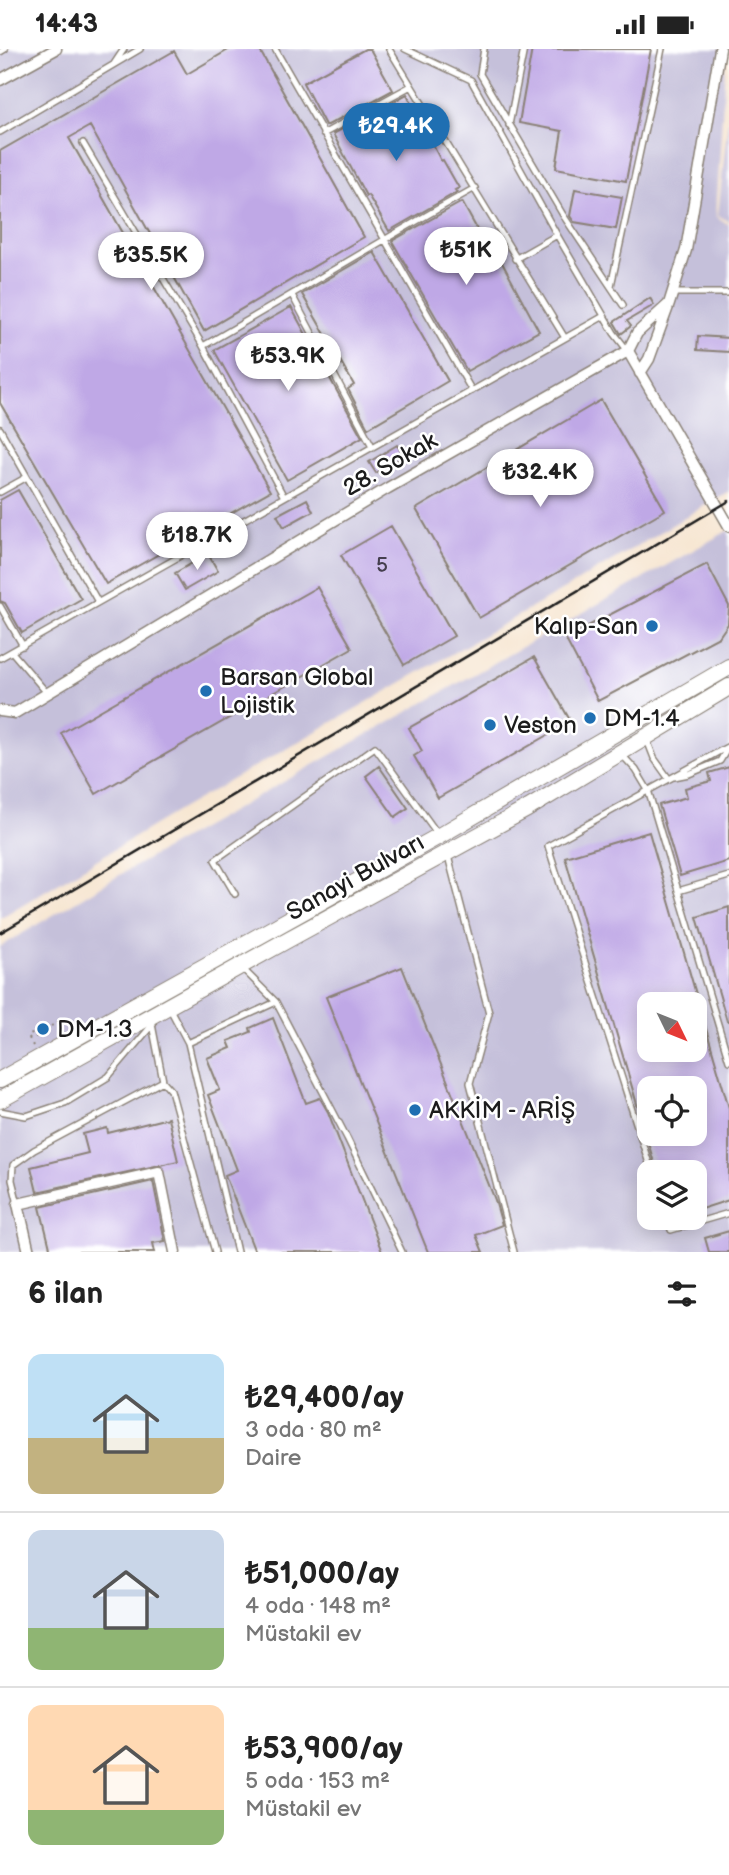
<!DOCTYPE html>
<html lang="tr">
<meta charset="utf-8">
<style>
:root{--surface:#fff;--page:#f2f2f2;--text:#222;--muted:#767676;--line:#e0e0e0;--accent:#1f6fb2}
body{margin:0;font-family:"Balsamiq Sans",sans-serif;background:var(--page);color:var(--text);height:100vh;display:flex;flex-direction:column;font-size:26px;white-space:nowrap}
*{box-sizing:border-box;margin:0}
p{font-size:23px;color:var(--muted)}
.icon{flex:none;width:38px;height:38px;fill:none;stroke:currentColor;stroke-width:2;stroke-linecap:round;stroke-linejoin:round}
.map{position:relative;height:1203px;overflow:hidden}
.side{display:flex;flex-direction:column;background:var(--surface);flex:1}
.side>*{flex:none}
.needle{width:46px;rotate:133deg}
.buttons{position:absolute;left:637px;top:943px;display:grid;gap:14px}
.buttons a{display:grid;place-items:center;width:70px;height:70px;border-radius:14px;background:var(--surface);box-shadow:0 4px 18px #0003;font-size:35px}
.price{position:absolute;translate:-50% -60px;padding:0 16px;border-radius:24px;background:#fff;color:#222;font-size:23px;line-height:46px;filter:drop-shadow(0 2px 4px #0008)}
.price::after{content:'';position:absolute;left:50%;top:42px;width:21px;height:16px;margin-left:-10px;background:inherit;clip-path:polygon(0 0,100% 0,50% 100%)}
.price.on{background:var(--accent);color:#fff}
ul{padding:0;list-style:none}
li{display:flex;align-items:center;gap:21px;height:175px;padding:0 28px}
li+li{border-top:2px solid var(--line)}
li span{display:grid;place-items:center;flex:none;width:196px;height:140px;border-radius:14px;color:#555}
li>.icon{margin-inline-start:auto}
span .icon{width:84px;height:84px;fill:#fffc;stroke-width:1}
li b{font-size:30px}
h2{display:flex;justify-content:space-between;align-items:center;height:84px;padding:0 28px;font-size:30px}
.status{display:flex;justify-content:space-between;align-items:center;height:49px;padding:0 35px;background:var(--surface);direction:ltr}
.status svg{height:19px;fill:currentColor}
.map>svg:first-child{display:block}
</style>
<div class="status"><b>14:43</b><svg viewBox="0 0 49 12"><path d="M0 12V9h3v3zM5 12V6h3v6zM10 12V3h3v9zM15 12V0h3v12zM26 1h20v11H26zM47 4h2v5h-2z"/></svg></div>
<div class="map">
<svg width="729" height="1203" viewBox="0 0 729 1203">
<rect width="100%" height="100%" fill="#fff"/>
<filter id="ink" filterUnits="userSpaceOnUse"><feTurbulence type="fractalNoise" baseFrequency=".0143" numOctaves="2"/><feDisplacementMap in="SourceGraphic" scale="14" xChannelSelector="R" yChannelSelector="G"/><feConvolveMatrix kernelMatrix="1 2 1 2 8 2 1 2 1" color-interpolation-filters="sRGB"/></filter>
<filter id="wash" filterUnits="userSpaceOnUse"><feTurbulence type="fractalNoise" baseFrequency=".00686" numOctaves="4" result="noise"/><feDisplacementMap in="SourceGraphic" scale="28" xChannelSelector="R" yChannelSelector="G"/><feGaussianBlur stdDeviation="1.57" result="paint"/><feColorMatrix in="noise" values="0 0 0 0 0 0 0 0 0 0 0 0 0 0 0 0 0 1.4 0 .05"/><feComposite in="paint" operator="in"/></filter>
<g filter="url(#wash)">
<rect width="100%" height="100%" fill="#f7e6d1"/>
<path fill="#c5c0da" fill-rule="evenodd" d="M 0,0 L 726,0 L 716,167 L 729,176 L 729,442 L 568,538 L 181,760 L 0,869 Z
M 729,63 L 729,173 L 718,166 Z
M 729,481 L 729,1203 L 0,1203 L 0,898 L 128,821 ZM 649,956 L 695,956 L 695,1001 L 649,1001 ZM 649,1040 L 695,1040 L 695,1085 L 649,1085 ZM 649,1124 L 695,1124 L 695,1169 L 649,1169 Z"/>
<g id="blocks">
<path fill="#bfa8e6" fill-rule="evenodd" d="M 230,0 L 259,0 L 364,188 L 204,282 L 90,77 L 69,89 L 270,442 L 106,535 L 0,354 L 0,102 L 174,2 L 187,25 Z
M 365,0 L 370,0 L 393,41 L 328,76 L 325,76 L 303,34 Z
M 532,0 L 651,0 L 626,132 L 556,119 L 562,82 L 519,74 Z
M 407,45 L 441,112 L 443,111 L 459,139 L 455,141 L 457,143 L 389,182 L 368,146 L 366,147 L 333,85 Z
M 575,140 L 622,148 L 616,180 L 574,173 L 570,167 Z
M 462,153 L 488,200 L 493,197 L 539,282 L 467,322 L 392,192 Z
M 374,203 L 448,332 L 368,379 L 348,340 L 354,336 L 302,245 Z
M 650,249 L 654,256 L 627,272 L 631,277 L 621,285 L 614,273 Z
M 291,258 L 362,388 L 287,431 L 214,301 Z
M 698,287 L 729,289 L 729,303 L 697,301 Z
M 601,351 L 665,461 L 479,569 L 416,460 Z
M 397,396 L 404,407 L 376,424 L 369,413 Z
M 18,441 L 81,550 L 22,584 L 5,554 L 0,552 L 0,451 Z
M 307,450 L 313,462 L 284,478 L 277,466 Z
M 391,477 L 454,587 L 404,616 L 341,506 Z
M 208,505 L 218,522 L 185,541 L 175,524 Z
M 707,515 L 729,557 L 728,575 L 719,588 L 598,652 L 565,589 Z
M 317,538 L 352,599 L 96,745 L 61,684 Z
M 534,608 L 571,673 L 438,749 L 414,707 L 422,702 L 409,679 Z
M 379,717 L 408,759 L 395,768 L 366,727 Z
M 729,718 L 729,812 L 680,827 L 659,756 L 687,748 L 685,739 L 711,732 L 709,724 Z
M 649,783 L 729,1059 L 729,1151 L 695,1162 L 695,1124 L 657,1124 L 565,808 ZM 649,956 L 695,956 L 695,1001 L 649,1001 ZM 649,1040 L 695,1040 L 695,1085 L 649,1085 Z
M 729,858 L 729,972 L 727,972 L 697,868 Z
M 402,918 L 495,1151 L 502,1176 L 476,1186 L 483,1203 L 428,1203 L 326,948 Z
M 273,969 L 306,1054 L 320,1049 L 328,1063 L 382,1203 L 255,1203 L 225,1126 L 237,1121 L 208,1046 L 220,1041 L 207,1009 L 231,999 L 228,992 L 251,983 L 250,979 Z
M 168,1069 L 178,1112 L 37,1143 L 31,1118 L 88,1104 L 83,1085 L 107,1079 L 108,1084 Z
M 153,1132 L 165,1192 L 153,1194 L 155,1203 L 51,1203 L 40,1158 Z
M 729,1182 L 729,1203 L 709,1203 L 705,1189 Z"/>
</g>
</g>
<g filter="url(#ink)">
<use href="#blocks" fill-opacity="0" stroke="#8a8176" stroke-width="2"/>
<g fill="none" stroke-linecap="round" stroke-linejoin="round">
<g stroke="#8a8176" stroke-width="8">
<path id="service" d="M 275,0 L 472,342
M 389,0 L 565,289
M 405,0 L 471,31 L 557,186 L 614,284 L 628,302
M 484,0 L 480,25 L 563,166 L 623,256
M 0,3 L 5,0
M 114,15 L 124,0
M 509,76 L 524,0
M 0,83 L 140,0
M 323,85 L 411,37
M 83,94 L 203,297 L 284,448
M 515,210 L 557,186
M 611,237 L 662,0
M 672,244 L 729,244
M 292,246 L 372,397
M 203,297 C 294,245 383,190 475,139
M 0,380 L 98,553
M 0,443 L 27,428
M 0,557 L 23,597
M 12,603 L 47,644
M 0,609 L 604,267
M 647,691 L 654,709 L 669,730
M 623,707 L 636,721 L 648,741 L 729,1012
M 674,728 L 689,725 L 720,712 L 729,697
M 448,807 L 489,964 L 470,1034 L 514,1203
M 678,842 L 729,827
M 235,845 L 215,811 L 375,698 L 437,784
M 242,919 L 276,953 L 347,1089 L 402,1203
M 170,960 L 188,994
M 151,970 L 163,1032 L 171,1041 L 215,1203
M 0,1062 L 26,1067 L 65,1054 L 108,1028 L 153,975
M 652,1124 L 548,797 L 729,697
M 18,1155 L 12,1131 L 13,1116 L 34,1101 L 163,1032
M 667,1169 L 671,1181 L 729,1164
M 237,1203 L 188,994 L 276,953"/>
</g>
<g stroke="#8a8176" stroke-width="13">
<path id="minor" d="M 0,31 L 56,0
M 669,255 L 686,201 L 720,0
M 628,302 L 637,284 L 669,255 L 649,310 L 640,324
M 0,662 L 15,664 L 388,439 L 628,302 L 729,477
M 29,1203 L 18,1155 L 159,1123 L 175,1203"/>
</g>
<g stroke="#8a8176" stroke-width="18">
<path id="secondary" d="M 0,1031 L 439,787 L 729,618
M 0,1051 L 289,890 L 527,760 L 729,638"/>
</g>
<path stroke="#8a8176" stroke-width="2" stroke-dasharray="2 5" stroke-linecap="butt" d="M 51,977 L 58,973 L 62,981
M 33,997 L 28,987 L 34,984 L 37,989"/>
<use href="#service" stroke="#fff" stroke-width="5"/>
<use href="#minor" stroke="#fff" stroke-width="10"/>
<use href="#secondary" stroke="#fff" stroke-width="16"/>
<path stroke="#1c1c1c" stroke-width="2.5" d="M 0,884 L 729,452"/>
</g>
</g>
<g fill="#1f6fb2" stroke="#fff" stroke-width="2.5">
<circle cx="652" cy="577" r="7"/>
<circle cx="206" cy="642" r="7"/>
<circle cx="590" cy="669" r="7"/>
<circle cx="490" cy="676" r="7"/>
<circle cx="43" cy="980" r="7"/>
<circle cx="415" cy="1061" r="7"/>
</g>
<g text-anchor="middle" stroke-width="5" stroke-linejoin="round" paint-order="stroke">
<g font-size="21" fill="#453f4e">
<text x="382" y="523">5</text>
</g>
<g font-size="24" fill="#1c1c1c" stroke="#fff">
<text transform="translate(390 415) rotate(-30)" y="8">28. Sokak</text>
<text transform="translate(355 828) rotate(-29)" y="8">Sanayi Bulvarı</text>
</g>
<g font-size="24" fill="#1c1c1c" stroke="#fff" text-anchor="start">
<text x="638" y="585" text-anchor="end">Kalıp-San</text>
<text x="220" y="636">Barsan Global<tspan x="220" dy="28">Lojistik</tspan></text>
<text x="604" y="677">DM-1.4</text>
<text x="504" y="684">Veston</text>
<text x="57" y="988">DM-1.3</text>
<text x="429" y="1069">AKKİM - ARİŞ</text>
</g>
</g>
</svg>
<div class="buttons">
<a><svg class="needle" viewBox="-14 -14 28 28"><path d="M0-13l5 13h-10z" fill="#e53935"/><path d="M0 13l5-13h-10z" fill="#767676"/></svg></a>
<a><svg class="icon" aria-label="locate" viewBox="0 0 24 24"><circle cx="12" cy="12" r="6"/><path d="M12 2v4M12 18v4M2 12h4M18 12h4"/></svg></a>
<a><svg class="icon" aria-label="layers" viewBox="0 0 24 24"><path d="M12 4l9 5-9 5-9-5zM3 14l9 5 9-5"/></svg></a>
</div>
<b class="price on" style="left:396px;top:114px">₺29.4K</b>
<b class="price" style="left:466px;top:238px">₺51K</b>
<b class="price" style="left:151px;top:243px">₺35.5K</b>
<b class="price" style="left:288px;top:344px">₺53.9K</b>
<b class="price" style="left:540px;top:460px">₺32.4K</b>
<b class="price" style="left:197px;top:523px">₺18.7K</b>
</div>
<section class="side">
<h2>6 ilan<svg class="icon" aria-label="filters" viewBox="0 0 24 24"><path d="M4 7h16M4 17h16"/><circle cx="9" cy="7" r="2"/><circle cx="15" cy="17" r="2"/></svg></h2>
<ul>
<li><span style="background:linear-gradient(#bfe0f5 60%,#c2b280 0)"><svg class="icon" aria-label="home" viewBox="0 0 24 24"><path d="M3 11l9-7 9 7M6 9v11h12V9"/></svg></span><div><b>₺29,400/ay</b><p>3 oda · 80 m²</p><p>Daire</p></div></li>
<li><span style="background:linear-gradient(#c9d6e8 70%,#8fb573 0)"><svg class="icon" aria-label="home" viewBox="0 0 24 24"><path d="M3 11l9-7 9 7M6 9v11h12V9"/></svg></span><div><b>₺51,000/ay</b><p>4 oda · 148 m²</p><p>Müstakil ev</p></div></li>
<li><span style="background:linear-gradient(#ffd9b3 75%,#8fb573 0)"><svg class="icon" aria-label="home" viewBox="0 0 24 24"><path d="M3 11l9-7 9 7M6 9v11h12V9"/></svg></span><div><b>₺53,900/ay</b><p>5 oda · 153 m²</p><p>Müstakil ev</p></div></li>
</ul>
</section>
